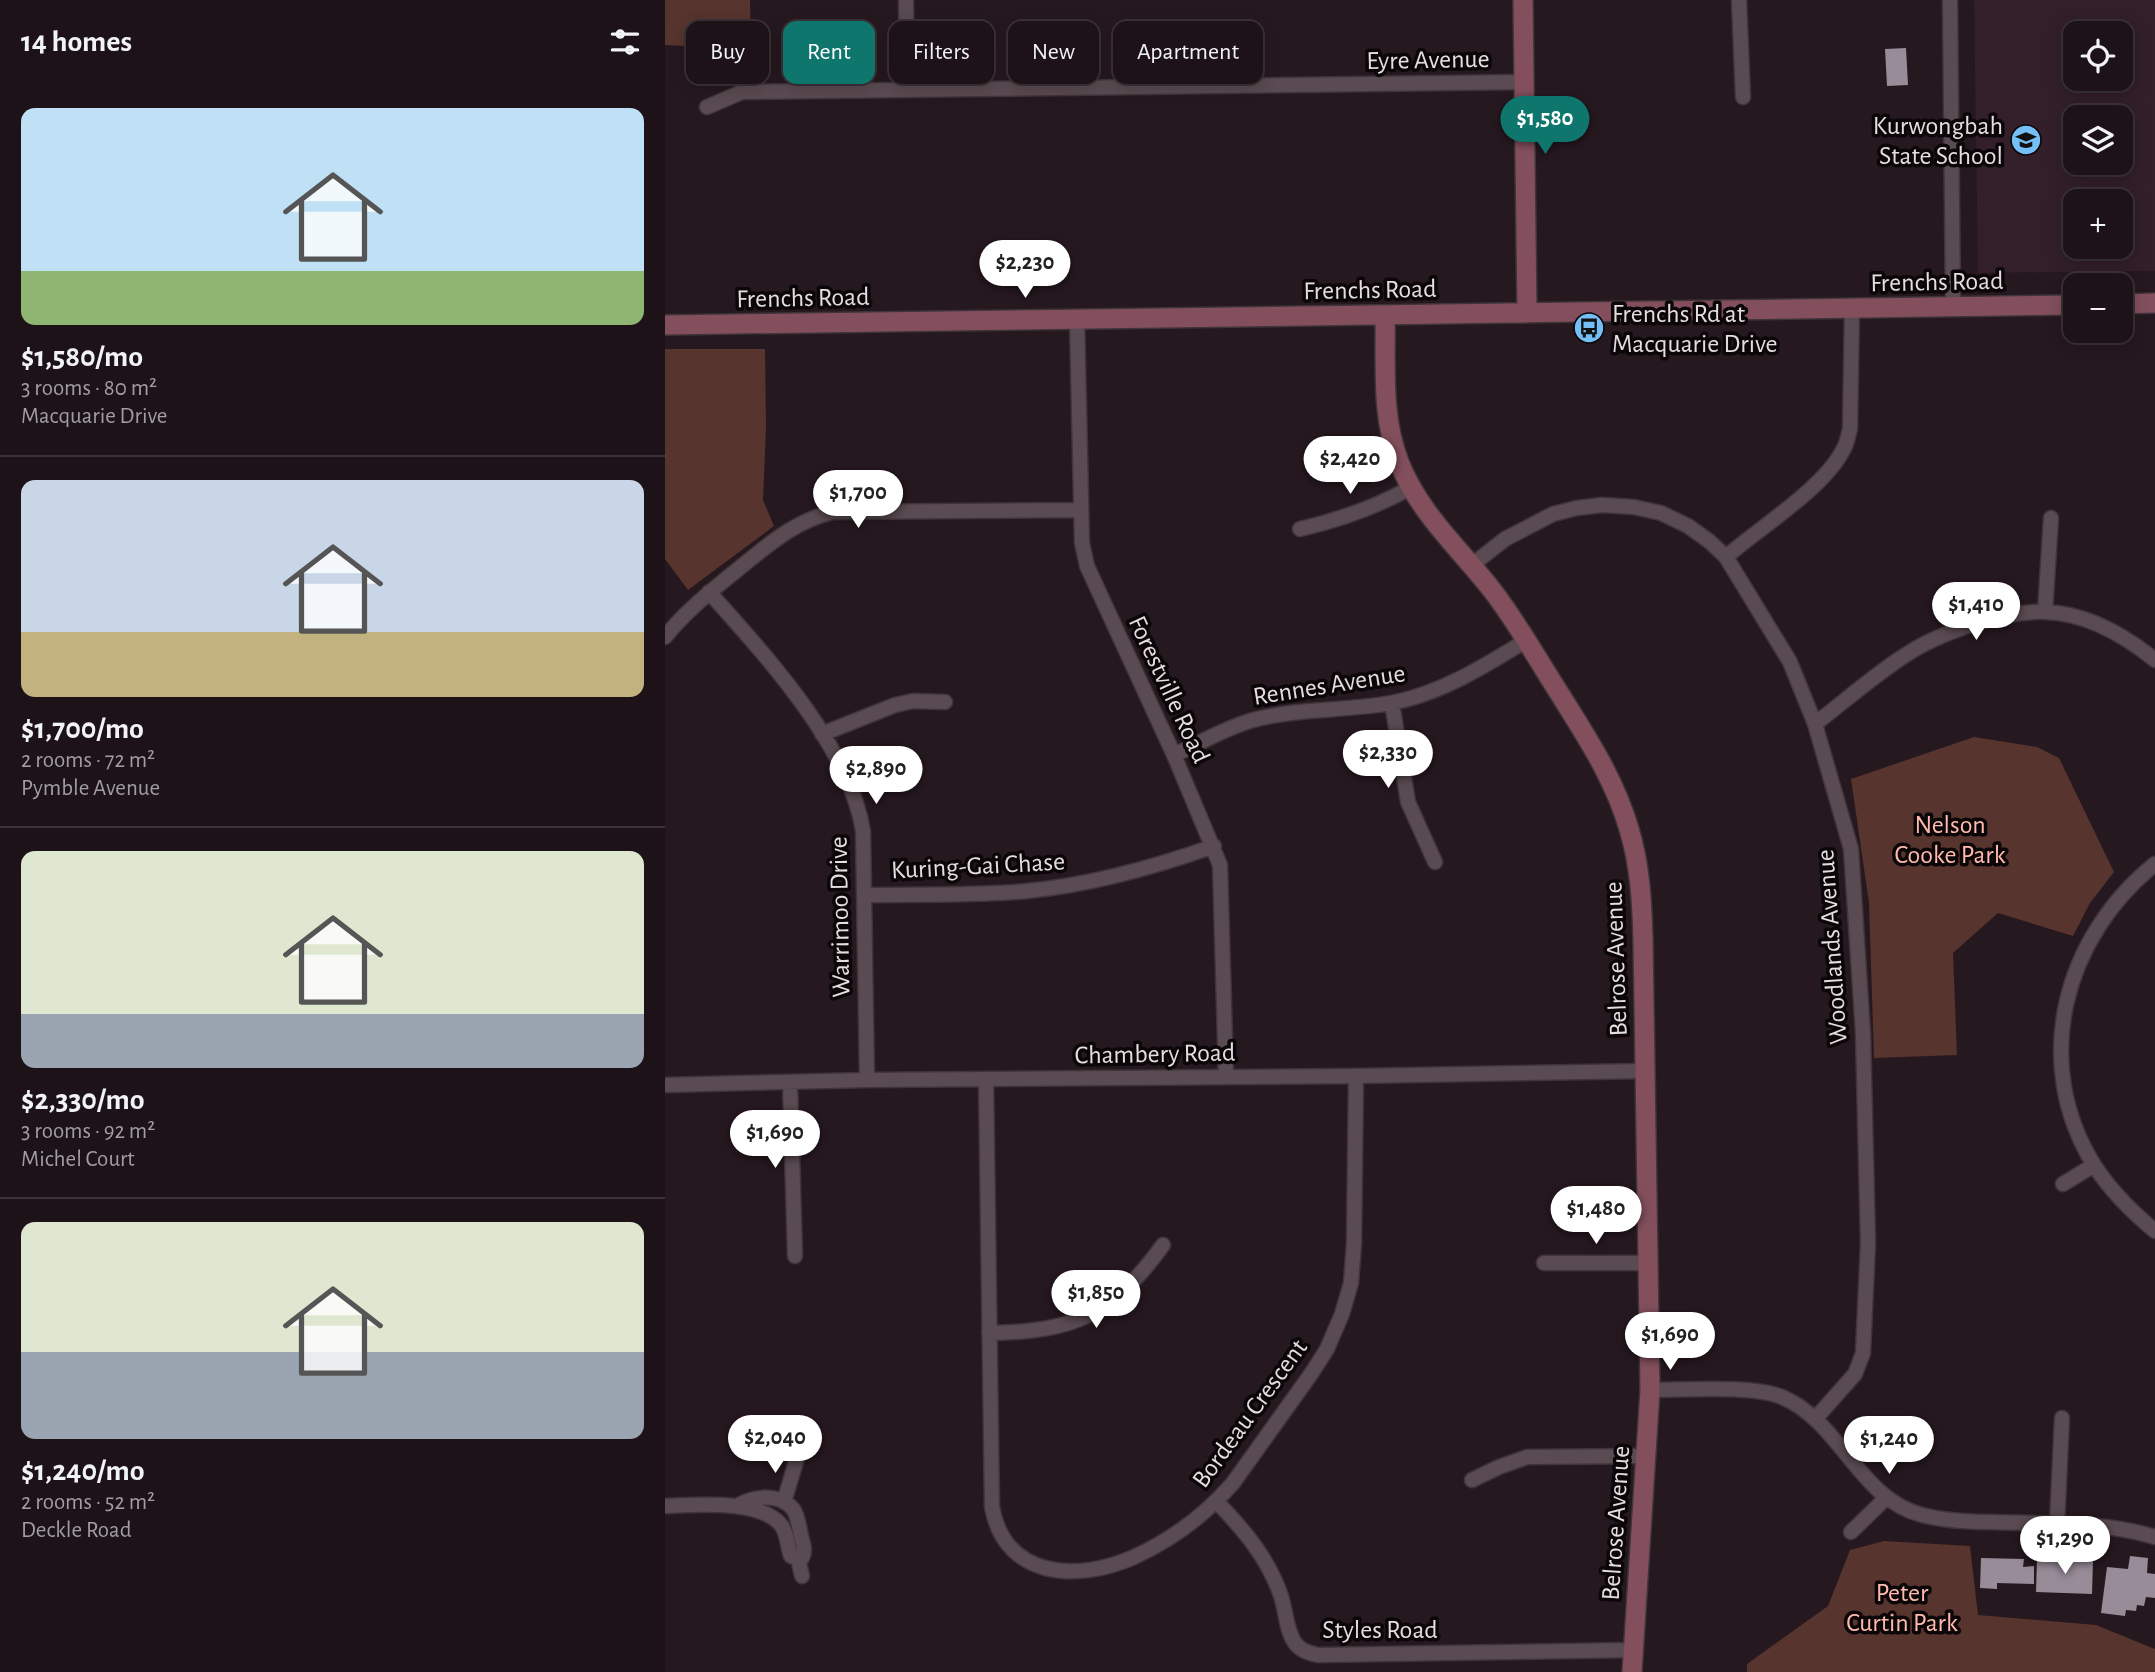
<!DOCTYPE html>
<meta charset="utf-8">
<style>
:root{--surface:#1c1217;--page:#251b20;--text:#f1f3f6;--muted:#a09ea1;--line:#3a3236;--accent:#0f766e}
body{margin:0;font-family:"Alegreya Sans",sans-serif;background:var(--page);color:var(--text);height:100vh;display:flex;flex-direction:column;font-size:26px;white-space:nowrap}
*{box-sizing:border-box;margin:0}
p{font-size:23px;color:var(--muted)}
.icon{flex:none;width:38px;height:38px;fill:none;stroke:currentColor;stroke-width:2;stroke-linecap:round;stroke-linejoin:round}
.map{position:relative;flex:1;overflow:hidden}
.details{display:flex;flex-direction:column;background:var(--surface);width:665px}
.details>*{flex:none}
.guide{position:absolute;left:21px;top:21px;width:665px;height:63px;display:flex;gap:14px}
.buttons{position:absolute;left:1398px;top:21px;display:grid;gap:14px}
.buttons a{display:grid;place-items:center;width:70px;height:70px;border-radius:14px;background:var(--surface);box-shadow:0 4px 18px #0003,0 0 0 2px var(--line);font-size:35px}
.price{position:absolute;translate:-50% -60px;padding:0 16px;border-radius:24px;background:#fff;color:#222;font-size:23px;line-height:46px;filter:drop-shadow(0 2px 4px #0008)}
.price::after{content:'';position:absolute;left:50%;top:42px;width:21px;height:16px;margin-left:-10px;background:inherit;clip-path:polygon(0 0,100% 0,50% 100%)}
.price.selected{background:var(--accent);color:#fff}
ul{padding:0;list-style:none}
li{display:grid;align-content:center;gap:14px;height:371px;padding:0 21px}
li+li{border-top:2px solid var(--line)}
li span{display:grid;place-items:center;height:217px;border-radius:14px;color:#555}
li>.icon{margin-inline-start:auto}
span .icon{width:126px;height:126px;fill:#fffc;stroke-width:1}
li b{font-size:30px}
h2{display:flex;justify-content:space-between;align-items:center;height:84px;padding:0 21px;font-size:30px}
.chip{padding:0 24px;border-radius:14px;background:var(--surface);box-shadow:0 4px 18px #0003,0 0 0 2px var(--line);font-size:24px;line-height:63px}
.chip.selected{background:var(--accent);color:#fff}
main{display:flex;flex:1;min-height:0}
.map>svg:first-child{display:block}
</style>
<main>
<section class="details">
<h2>14 homes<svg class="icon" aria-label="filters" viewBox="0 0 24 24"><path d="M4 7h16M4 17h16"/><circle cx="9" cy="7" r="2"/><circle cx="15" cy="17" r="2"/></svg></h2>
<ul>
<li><span style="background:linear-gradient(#bfe0f5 75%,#8fb573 0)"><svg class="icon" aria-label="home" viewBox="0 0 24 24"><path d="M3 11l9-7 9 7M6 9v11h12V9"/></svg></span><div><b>$1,580/mo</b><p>3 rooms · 80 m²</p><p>Macquarie Drive</p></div></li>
<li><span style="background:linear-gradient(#c9d6e8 70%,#c2b280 0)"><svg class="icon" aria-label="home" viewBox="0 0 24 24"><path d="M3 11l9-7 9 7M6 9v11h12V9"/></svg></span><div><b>$1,700/mo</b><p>2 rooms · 72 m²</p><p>Pymble Avenue</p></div></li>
<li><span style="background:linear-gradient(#dfe7d0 75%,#9aa5b1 0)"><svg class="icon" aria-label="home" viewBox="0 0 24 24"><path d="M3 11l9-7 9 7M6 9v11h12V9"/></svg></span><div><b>$2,330/mo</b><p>3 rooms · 92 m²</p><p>Michel Court</p></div></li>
<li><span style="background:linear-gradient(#dfe7d0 60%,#9aa5b1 0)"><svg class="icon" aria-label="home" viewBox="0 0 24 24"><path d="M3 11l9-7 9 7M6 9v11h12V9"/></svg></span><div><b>$1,240/mo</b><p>2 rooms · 52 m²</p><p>Deckle Road</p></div></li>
</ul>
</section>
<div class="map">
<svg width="1490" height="1672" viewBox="0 0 1490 1672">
<rect width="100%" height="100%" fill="#26181f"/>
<path fill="#321f29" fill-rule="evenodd" d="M 1309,0 L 1490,0 L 1490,271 L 1313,273 ZM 1410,33 L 1456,33 L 1456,79 L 1410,79 ZM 1410,117 L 1456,117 L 1456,163 L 1410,163 ZM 1410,201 L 1456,201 L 1456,247 L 1410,247 Z"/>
<path fill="#57342e" d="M 0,0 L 85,0 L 86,49 L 0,45 Z
M 0,349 L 100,349 L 101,426 L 98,500 L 109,526 L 23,590 L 0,559 Z
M 1309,737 L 1372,747 L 1394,758 L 1449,872 L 1425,903 L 1408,936 L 1333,913 L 1288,953 L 1292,1055 L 1209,1058 L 1204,903 L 1186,779 Z
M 1219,1541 L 1305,1546 L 1313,1615 L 1431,1625 L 1490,1649 L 1490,1672 L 1082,1672 L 1082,1664 L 1163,1606 L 1185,1550 Z"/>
<path fill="#998c99" d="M 294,22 L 295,56 L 275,57 L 274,23 Z
M 1241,48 L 1243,85 L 1222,86 L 1220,49 Z
M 1465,1556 L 1483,1558 L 1482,1573 L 1490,1574 L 1490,1598 L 1481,1597 L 1479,1606 L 1472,1605 L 1471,1611 L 1461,1610 L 1460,1616 L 1436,1613 L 1442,1567 L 1463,1569 Z
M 1316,1558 L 1359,1559 L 1358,1567 L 1369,1566 L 1369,1584 L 1332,1583 L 1332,1589 L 1315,1588 Z
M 1372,1558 L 1428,1560 L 1427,1594 L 1371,1592 Z"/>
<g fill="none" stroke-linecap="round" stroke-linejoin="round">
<g stroke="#3e3439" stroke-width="17">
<path id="street" d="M 241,0 L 242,90
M 1074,0 L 1078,97
M 1285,0 L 1288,306
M 42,107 L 77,92 L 859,82
M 412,320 L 417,543 L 422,566 L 509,755 L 555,865 L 561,1076
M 635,529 C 674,520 711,507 745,488
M 1061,557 C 1094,528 1159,488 1178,450 C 1182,444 1183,436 1185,429 L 1187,309
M 807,565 L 840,539 L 888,514 L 912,508 L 937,505 L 969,507 L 996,513 L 1023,526 L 1044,541 L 1061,557 L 1125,662 L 1150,724 L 1186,849 L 1198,1033 L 1203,1243 L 1198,1353 L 1190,1374 L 1150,1419
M 44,592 C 101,656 184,745 198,831 L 202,1080
M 1380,612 L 1386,518
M 0,637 C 21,611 46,591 72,570 C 102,546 129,521 168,512 L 414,510
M 727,703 L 743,802 L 770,862
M 1150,724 C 1180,701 1208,676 1239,656 C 1273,633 1339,610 1380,612 C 1421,613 1459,635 1490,660
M 157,734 L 230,705 L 248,701 L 280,702
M 509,755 C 535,743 560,728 588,720 C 633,708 681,711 726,703 C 775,694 820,666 862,640
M 1490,864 C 1399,937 1365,1062 1429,1165 C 1445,1190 1467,1212 1490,1231
M 200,895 C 254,894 308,896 362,891 C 425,885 490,867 549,846
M 321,1079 L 327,1507 C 340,1579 413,1582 469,1557 C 506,1540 541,1514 568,1483 L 646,1374 L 662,1349 L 677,1314 L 686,1283 L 689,1244 L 691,1076
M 125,1083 L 130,1256
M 0,1085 L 202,1080 L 691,1076 L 981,1071
M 1398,1184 L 1429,1165
M 879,1263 L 983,1263
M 324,1333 C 409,1332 447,1315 498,1245
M 985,1390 C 1019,1390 1087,1385 1117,1397 C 1176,1422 1194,1499 1257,1515 C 1280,1521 1303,1522 1326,1522 C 1381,1524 1438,1521 1490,1537
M 807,1480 L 834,1467 L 862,1457 L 981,1456
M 119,1502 L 132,1458
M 552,1502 C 579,1530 603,1558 616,1596 C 621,1611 621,1630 630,1643 C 636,1651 644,1653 653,1655 L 968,1650
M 0,1506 C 31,1505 95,1499 116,1525 C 123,1534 122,1546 126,1556 L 133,1559 L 137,1558 C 141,1550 138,1544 136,1536 C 134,1528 133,1515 128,1509 C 115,1493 89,1496 74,1505
M 1392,1524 L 1397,1418
M 1186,1532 L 1221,1498
M 133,1559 L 137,1576"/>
</g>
<g stroke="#3e3439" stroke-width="22">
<path id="secondary" d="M 858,0 L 862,313
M 1456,304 L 1490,303
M 720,315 C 721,365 716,415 734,462 C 754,513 794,548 827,590 C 851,621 870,655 891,688 C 919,733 949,777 964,829 C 975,865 977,902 978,939 L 985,1390 L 967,1672
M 0,325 L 1410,305"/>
</g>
<use href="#street" stroke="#5a4a51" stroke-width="14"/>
<use href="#secondary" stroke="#834f5d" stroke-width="19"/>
</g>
<defs>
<g id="school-disc" transform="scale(1.575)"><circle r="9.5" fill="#74c0f6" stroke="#0b0608"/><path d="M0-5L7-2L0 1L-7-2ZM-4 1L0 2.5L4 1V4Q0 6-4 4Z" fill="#111"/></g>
<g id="bus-disc" transform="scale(1.575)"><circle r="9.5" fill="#74c0f6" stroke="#0b0608"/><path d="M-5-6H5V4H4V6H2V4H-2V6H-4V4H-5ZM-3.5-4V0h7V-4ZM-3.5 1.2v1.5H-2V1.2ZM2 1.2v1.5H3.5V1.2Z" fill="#111"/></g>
</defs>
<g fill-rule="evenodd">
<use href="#school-disc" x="1361" y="140"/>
<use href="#bus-disc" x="924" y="328"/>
</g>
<g text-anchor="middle" stroke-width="7" stroke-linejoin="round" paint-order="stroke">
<g font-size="26" fill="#e6dce1" stroke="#0b0608">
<text transform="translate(763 59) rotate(-1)" y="9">Eyre Avenue</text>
<text transform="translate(1272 281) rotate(-1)" y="9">Frenchs Road</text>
<text transform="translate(705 289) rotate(-1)" y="9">Frenchs Road</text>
<text transform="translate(138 297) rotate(-1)" y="9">Frenchs Road</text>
<text transform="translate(664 684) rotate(-9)" y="9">Rennes Avenue</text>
<text transform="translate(505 689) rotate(65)" y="9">Forestville Road</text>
<text transform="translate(313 865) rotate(-3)" y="9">Kuring-Gai Chase</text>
<text transform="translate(174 917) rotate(-91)" y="9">Warrimoo Drive</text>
<text transform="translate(1166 947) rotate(-94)" y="9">Woodlands Avenue</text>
<text transform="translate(950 959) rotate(-92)" y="9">Belrose Avenue</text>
<text transform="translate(490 1053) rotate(-1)" y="9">Chambery Road</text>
<text transform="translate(584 1413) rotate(-54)" y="9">Bordeau Crescent</text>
<text transform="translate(950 1523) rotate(-86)" y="9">Belrose Avenue</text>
<text x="715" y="1638">Styles Road</text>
</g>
<g font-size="26" fill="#e6dce1" stroke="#0b0608" text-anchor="end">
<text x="1338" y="134">Kurwongbah<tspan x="1338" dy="30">State School</tspan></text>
<text x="947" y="322" text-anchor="start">Frenchs Rd at<tspan x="947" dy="30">Macquarie Drive</tspan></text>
</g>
<g font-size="26" fill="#ffbaad" stroke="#0b0608">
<text x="1285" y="833">Nelson<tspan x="1285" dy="30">Cooke Park</tspan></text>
<text x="1237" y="1601">Peter<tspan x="1237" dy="30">Curtin Park</tspan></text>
</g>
</g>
</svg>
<div class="buttons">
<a><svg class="icon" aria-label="locate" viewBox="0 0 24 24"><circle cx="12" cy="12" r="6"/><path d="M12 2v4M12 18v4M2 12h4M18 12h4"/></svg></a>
<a><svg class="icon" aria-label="layers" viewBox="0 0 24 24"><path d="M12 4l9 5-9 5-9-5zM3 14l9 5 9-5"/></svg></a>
<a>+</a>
<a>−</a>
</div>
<b class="price selected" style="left:880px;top:156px">$1,580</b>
<b class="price" style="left:360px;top:300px">$2,230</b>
<b class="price" style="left:685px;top:496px">$2,420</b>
<b class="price" style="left:193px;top:530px">$1,700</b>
<b class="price" style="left:1311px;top:642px">$1,410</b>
<b class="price" style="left:723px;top:790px">$2,330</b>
<b class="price" style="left:211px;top:806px">$2,890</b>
<b class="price" style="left:110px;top:1170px">$1,690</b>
<b class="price" style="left:931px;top:1246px">$1,480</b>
<b class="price" style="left:431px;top:1330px">$1,850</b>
<b class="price" style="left:1005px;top:1372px">$1,690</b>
<b class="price" style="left:110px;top:1475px">$2,040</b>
<b class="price" style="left:1224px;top:1476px">$1,240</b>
<b class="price" style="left:1400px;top:1576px">$1,290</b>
<div class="guide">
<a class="chip">Buy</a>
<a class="chip selected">Rent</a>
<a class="chip">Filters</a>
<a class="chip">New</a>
<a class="chip">Apartment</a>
</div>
</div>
</main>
